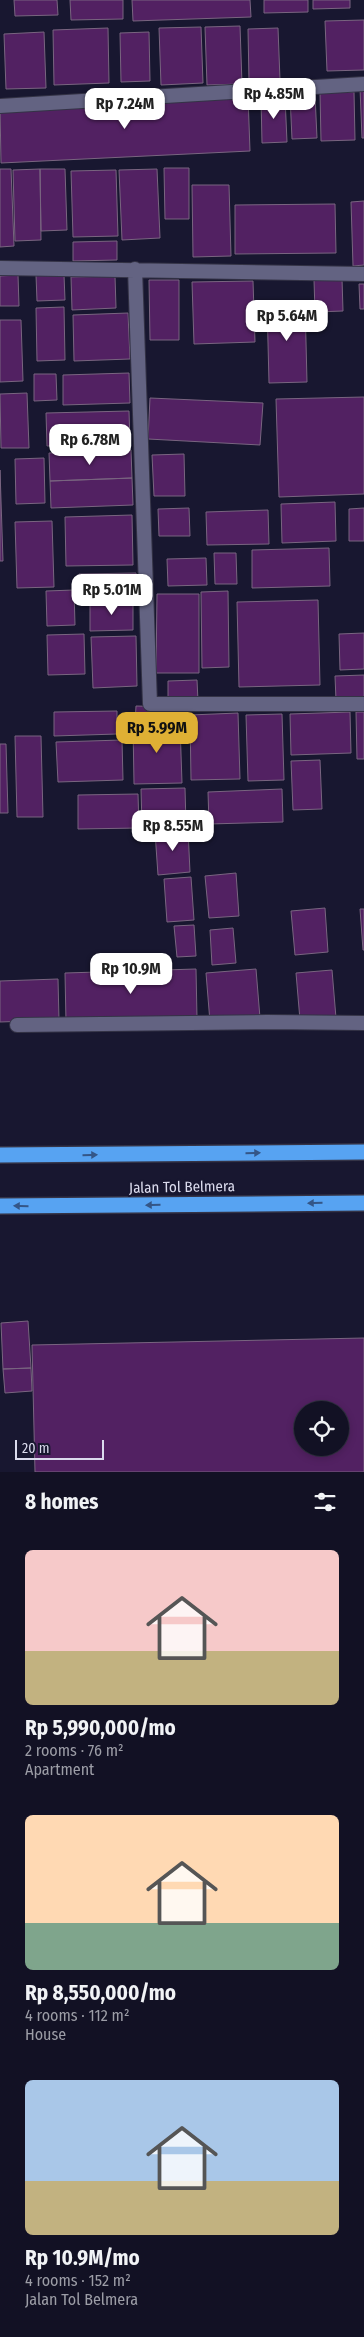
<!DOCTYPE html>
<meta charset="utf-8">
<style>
:root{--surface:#121124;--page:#1b1a2c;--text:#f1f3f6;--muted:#9c9da6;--line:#313141;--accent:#dfb034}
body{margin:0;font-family:"Fira Sans Condensed",sans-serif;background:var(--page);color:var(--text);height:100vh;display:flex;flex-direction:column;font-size:19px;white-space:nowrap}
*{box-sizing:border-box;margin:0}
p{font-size:16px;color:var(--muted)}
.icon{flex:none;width:28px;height:28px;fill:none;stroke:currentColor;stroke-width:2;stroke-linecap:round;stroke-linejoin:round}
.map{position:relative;height:1472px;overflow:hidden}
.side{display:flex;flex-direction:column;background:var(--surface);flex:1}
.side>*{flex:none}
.fabs{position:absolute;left:294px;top:1401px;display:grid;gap:10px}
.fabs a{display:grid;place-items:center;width:55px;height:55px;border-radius:50%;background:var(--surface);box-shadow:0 2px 8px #0003,0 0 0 1px var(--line);font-size:25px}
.scale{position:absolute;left:15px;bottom:12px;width:89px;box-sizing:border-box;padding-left:5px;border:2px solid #dbdbed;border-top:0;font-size:14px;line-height:18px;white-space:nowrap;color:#dbdbed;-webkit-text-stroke:4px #181730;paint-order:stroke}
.price{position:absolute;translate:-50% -42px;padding:0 11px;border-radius:10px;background:#fff;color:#222;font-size:16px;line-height:32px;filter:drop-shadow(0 1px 2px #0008)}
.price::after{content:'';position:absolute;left:50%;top:30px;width:15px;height:11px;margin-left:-8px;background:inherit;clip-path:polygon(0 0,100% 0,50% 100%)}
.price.on{background:var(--accent);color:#111}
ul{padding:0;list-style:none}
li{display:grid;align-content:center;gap:10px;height:265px;padding:0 25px}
li span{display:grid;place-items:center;height:155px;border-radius:8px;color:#555}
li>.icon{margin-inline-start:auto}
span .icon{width:90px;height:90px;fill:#fffc;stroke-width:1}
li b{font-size:21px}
h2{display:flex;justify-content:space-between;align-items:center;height:60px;padding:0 25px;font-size:21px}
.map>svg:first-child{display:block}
</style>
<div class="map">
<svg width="364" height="1472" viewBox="0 0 364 1472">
<rect width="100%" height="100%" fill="#181730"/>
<path fill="#522162" stroke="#796580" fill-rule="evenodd" d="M 14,0 L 57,0 L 58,15 L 15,16 Z
M 70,0 L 123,0 L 123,19 L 71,20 Z
M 132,0 L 250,0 L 251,17 L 133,21 Z
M 264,0 L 308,0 L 308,12 L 264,13 Z
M 313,0 L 350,0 L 350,8 L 313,9 Z
M 364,20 L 364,70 L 327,71 L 325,21 Z
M 240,26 L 242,84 L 207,85 L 205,27 Z
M 201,27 L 203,83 L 161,85 L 159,28 Z
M 108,28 L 109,83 L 54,85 L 53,30 Z
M 278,28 L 280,80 L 249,81 L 248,29 Z
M 44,32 L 46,88 L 6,89 L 4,34 Z
M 149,32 L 150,81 L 121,82 L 120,33 Z
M 360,88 L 364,88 L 364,138 L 362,138 Z
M 354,92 L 355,140 L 321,141 L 320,93 Z
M 315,95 L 317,138 L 292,139 L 290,96 Z
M 248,96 L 250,151 L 1,163 L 0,108 Z
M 285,97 L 287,142 L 262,143 L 261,98 Z
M 164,168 L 189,168 L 189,219 L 165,219 Z
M 0,169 L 11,169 L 14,246 L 0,247 Z
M 40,169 L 41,240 L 15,241 L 13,170 Z
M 40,169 L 65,169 L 67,230 L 41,231 Z
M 157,169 L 160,238 L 122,240 L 119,170 Z
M 116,170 L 118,236 L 73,237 L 71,171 Z
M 192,185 L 229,185 L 231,256 L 193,257 Z
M 364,201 L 364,265 L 353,266 L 351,202 Z
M 335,204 L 336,253 L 235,254 L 235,205 Z
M 117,241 L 117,260 L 73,261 L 73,242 Z
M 18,275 L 19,306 L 0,306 L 0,276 Z
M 36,275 L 64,275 L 65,300 L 37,301 Z
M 115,276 L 116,308 L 72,310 L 71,277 Z
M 342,279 L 343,311 L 315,312 L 314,280 Z
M 149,280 L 179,280 L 179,340 L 150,340 Z
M 253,281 L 255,342 L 194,344 L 192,282 Z
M 359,284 L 364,284 L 364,309 L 360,309 Z
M 305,302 L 307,382 L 269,383 L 267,303 Z
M 64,307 L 65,360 L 37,361 L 36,308 Z
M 128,313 L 130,359 L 74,361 L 73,315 Z
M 0,320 L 21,320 L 23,381 L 0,382 Z
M 129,373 L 130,403 L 63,405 L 63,375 Z
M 34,374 L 56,374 L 57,400 L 34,401 Z
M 27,393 L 29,448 L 1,448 L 0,394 Z
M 364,397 L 364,494 L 279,497 L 276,399 Z
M 150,398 L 263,403 L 260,445 L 148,439 Z
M 129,411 L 130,444 L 47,446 L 46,413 Z
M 131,450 L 132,478 L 50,481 L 49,453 Z
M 184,454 L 185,496 L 154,496 L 152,455 Z
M 44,458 L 45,503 L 16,504 L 15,459 Z
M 0,470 L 3,561 L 0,561 Z
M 132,478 L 133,505 L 51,508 L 50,481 Z
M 335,502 L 336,541 L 282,543 L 281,504 Z
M 189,508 L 190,536 L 159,536 L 158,509 Z
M 364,508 L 364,541 L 349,541 L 349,509 Z
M 268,510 L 269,544 L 207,545 L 206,512 Z
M 132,515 L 133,565 L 66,566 L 65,517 Z
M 52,521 L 54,587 L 17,588 L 15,522 Z
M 329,548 L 330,586 L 252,588 L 252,550 Z
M 214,553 L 236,553 L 237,584 L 215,584 Z
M 206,558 L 207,585 L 168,586 L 167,559 Z
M 136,573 L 137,598 L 79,600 L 79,574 Z
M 74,590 L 75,625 L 47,626 L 46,591 Z
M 228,591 L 229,667 L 202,668 L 201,592 Z
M 157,594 L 199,594 L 199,673 L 156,673 Z
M 318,600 L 320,685 L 239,687 L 237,602 Z
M 133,602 L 133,630 L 90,631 L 90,603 Z
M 364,633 L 364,669 L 340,670 L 339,634 Z
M 84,634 L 85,674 L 48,675 L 47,635 Z
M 136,636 L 137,686 L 93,688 L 91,637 Z
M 364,675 L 364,700 L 336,700 L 335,676 Z
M 197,680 L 198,701 L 168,702 L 168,681 Z
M 136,706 L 174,707 L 174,723 L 135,723 Z
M 117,711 L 117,734 L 54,736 L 54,712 Z
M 350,712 L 351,753 L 291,755 L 290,714 Z
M 356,712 L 364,712 L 364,759 L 357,759 Z
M 238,713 L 240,779 L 191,780 L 190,715 Z
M 282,714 L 284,780 L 248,781 L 246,715 Z
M 180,724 L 182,783 L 134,784 L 133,725 Z
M 15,736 L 41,736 L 43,817 L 17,817 Z
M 122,740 L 123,780 L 58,782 L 56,742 Z
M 0,744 L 6,744 L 8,813 L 0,813 Z
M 320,760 L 322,809 L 293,810 L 291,761 Z
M 185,788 L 186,825 L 142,826 L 141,789 Z
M 282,789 L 283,822 L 209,824 L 208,792 Z
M 138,794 L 139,828 L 78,829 L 78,795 Z
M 188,830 L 190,872 L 158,875 L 155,832 Z
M 236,873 L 239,916 L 209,918 L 205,876 Z
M 191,877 L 194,920 L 167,922 L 164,879 Z
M 325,908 L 328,952 L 295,955 L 291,911 Z
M 360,909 L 364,909 L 364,950 L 363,950 Z
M 194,925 L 196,956 L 177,957 L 174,926 Z
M 233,928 L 236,963 L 212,965 L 210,930 Z
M 196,969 L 197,1018 L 66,1022 L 65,973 Z
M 256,969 L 260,1018 L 210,1022 L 206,973 Z
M 332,970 L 336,1018 L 300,1020 L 296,973 Z
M 58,979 L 59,1020 L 0,1022 L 0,981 Z
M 28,1321 L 31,1368 L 3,1369 L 1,1323 Z
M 364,1338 L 364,1472 L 35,1472 L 32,1345 ZM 302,1410 L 340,1410 L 340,1448 L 302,1448 Z
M 31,1368 L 32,1391 L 5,1393 L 3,1369 Z"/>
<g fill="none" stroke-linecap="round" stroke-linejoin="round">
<g stroke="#343346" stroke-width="16">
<path id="minor" d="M 0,106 L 364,84
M 0,268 L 364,274
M 135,269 L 150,704 L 364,704
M 17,1025 L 267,1022 L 364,1023"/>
</g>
<g stroke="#343346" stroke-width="18">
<path id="motorway" d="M 0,1155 L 364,1152
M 0,1206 L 364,1203"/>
</g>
<use href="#minor" stroke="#636382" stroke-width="14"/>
<use href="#motorway" stroke="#57a3f2" stroke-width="15"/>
</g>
<defs><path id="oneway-solid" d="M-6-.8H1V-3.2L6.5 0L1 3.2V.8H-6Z" transform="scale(1.25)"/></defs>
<g fill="#345687">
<use href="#oneway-solid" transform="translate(253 1153) rotate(-1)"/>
<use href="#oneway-solid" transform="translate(90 1155) rotate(-1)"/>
<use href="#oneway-solid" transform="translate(315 1203) rotate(179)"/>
<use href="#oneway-solid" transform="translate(153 1205) rotate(179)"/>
<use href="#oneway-solid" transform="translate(21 1206) rotate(-179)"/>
</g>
<g text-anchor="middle" stroke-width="4" stroke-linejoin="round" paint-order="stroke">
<g font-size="15" fill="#dbdbed" stroke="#181730">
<text transform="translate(182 1187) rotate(-1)" y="5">Jalan Tol Belmera</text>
</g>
</g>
</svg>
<div class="fabs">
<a><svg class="icon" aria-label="locate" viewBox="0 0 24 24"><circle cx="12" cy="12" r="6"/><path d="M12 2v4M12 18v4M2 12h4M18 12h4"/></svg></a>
</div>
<div class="scale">20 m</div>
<b class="price" style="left:274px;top:120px">Rp 4.85M</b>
<b class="price" style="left:125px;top:130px">Rp 7.24M</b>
<b class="price" style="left:287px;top:342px">Rp 5.64M</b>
<b class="price" style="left:90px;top:466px">Rp 6.78M</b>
<b class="price" style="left:112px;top:616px">Rp 5.01M</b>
<b class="price on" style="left:157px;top:754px">Rp 5.99M</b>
<b class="price" style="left:173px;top:852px">Rp 8.55M</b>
<b class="price" style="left:131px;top:995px">Rp 10.9M</b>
</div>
<section class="side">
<h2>8 homes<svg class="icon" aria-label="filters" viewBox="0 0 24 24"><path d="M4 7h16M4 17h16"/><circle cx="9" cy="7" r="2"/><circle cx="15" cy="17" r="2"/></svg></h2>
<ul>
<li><span style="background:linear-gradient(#f6c9c9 65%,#c2b280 0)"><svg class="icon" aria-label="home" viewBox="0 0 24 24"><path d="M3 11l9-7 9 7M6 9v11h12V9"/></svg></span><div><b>Rp 5,990,000/mo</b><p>2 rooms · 76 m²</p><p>Apartment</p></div></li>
<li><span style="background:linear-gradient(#ffd9b3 70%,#7fa58c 0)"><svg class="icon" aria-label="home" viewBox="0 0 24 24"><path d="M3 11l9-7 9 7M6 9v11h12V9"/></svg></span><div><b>Rp 8,550,000/mo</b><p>4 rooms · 112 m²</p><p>House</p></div></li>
<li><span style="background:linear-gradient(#a9c7e8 65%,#c2b280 0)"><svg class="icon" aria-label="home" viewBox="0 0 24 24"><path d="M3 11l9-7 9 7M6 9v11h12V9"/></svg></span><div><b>Rp 10.9M/mo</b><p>4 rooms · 152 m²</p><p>Jalan Tol Belmera</p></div></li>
</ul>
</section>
